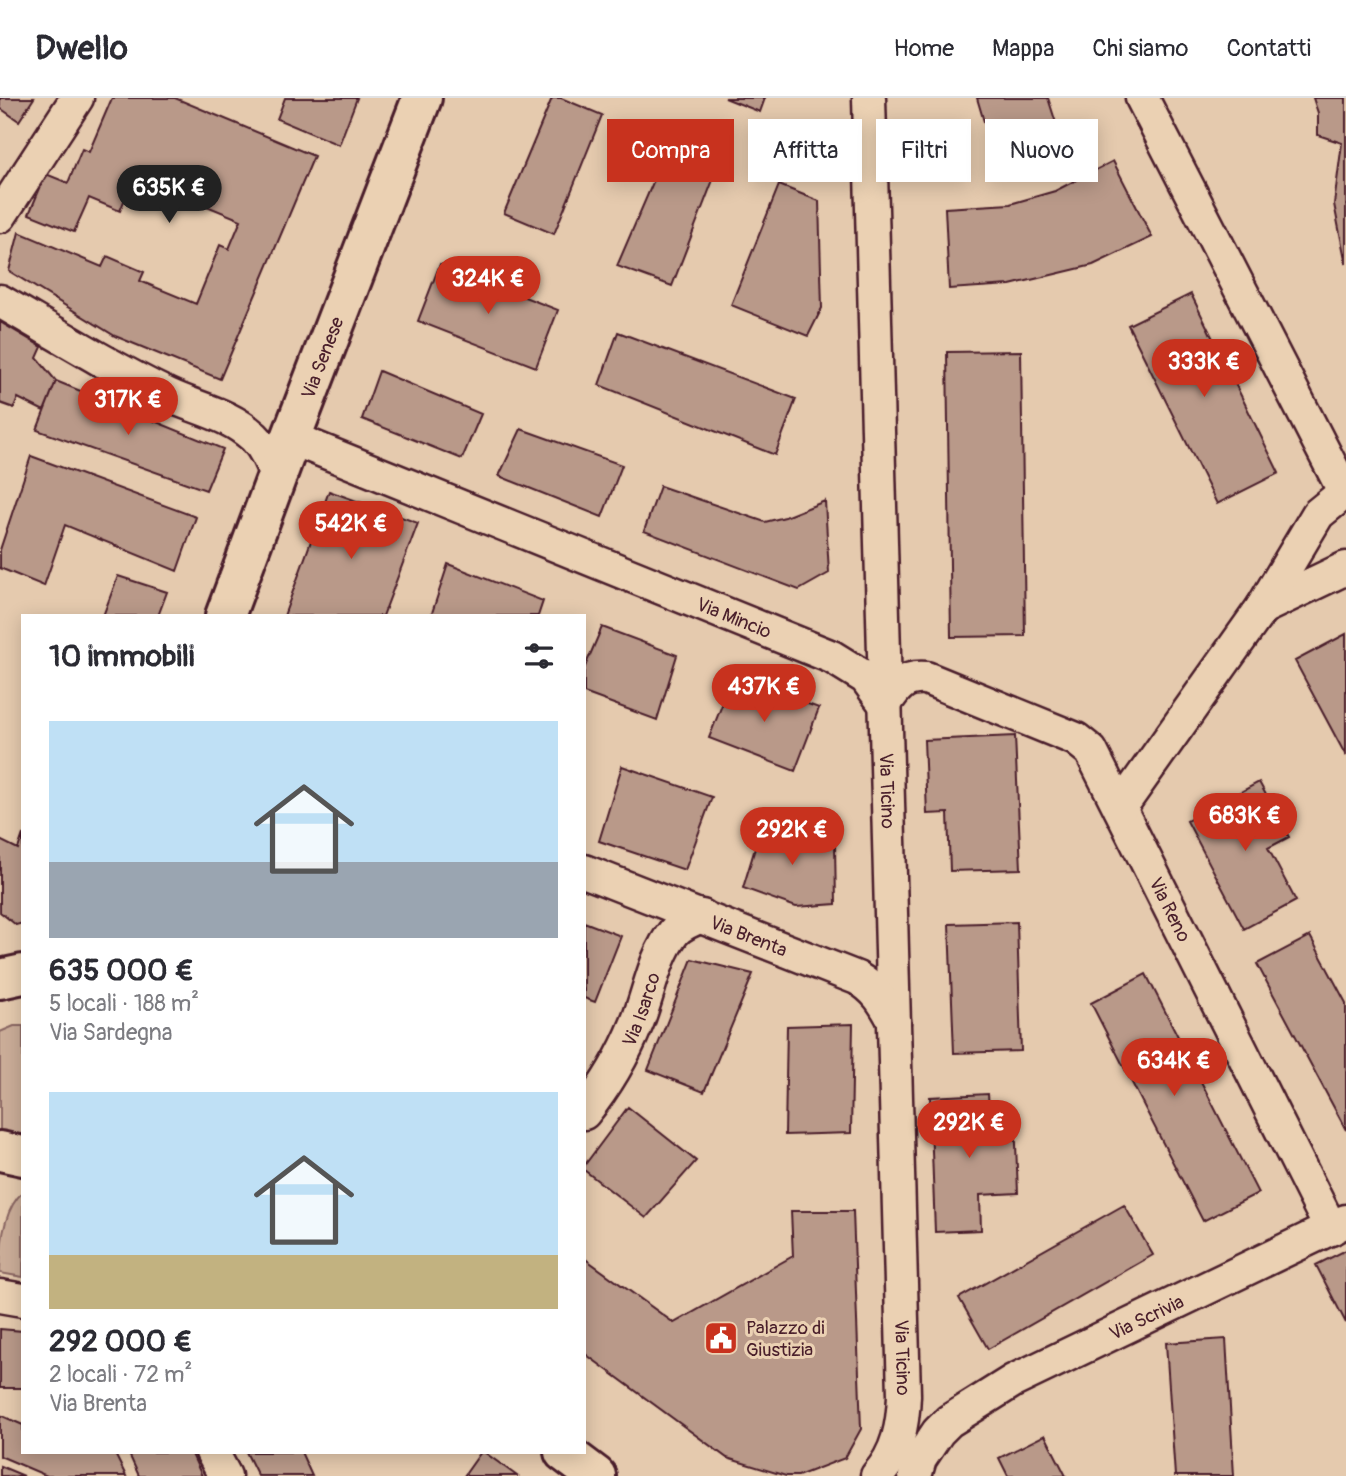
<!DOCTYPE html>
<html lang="it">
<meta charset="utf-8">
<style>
:root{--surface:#fff;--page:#f2f2f3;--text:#2b2b33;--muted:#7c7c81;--line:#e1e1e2;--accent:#c8321e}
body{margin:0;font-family:Pangolin,sans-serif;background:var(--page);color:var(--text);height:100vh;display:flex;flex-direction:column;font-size:26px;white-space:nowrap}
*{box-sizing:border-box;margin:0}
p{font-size:23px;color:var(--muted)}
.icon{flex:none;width:38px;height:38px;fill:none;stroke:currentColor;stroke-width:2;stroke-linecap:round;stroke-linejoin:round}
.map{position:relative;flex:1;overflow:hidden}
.panel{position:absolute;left:21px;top:516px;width:565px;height:840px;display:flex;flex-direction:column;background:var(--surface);border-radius:0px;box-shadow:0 4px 18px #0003}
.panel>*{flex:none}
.top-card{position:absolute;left:607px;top:21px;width:634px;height:63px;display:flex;gap:14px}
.price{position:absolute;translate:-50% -60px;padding:0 16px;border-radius:24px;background:var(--accent);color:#fff;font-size:23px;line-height:46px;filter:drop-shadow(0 2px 4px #0008)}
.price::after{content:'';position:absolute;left:50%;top:42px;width:21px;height:16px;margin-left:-10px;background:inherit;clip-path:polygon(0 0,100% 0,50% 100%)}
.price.current{background:#222;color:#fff}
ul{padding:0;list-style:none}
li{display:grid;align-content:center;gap:14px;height:371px;padding:0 28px}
li span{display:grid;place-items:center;height:217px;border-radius:0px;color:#555}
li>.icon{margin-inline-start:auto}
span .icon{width:126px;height:126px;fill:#fffc;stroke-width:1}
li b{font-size:30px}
h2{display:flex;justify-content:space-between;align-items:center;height:84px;padding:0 28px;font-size:30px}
.pill{padding:0 24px;border-radius:0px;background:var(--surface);box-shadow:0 4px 18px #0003;font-size:24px;line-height:63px}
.pill.current{background:var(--accent);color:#fff}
header{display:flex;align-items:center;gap:42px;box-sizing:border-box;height:98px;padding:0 35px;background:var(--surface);border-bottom:2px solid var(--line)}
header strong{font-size:33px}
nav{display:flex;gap:38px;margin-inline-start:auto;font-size:24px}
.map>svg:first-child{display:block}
</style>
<header>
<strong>Dwello</strong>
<nav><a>Home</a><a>Mappa</a><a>Chi siamo</a><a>Contatti</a></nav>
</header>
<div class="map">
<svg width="1346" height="1378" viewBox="0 0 1346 1378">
<rect width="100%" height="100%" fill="#e5caae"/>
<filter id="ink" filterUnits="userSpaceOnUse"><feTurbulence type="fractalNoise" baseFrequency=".0143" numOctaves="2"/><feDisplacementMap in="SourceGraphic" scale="14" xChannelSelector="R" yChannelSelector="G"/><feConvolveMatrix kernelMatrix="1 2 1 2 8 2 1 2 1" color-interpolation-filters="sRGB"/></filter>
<g filter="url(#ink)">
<path fill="#cbad98" stroke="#8a6662" stroke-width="2" d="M 14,928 L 23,928 L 23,1038 L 0,1032 L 0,934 Z
M 23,1094 L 23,1179 L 0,1175 C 0,1150 3,1111 23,1094 Z"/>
<path fill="#b99989" stroke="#4a1f2b" stroke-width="2" d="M 0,0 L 34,0 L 19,23 L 0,10 Z
M 112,0 L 175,0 L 314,58 L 220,281 L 115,238 L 9,173 L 19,134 L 102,169 L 107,158 L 144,174 L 140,183 L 196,206 L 220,147 L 229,151 L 241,122 L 134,78 L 120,113 L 89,100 L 74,134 L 29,116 L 46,76 L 68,85 L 82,51 L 89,54 Z
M 285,0 L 357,0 L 339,47 L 277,21 Z
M 552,0 L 561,0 L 602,17 L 554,136 L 504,115 Z
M 725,0 L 765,0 L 760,14 Z
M 977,0 L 1048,0 L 1056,25 L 990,44 Z
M 1313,0 L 1346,0 L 1346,166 L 1334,106 L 1342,45 L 1318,37 L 1318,15 Z
M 669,47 L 718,69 L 672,188 L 617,168 Z
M 1113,63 L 1152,139 L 1093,167 L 1010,187 L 949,191 L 945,110 L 1010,106 L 1055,93 Z
M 779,87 L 819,103 L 822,210 L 808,238 L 731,207 Z
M 440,166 L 558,212 L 536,269 L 418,223 Z
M 1191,196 L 1279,375 L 1217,406 L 1128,227 Z
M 0,224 L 42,249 L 37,260 L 56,283 L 44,313 L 18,300 L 14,310 L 0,305 Z
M 618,234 L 796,301 L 775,357 L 599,287 Z
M 1021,253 L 1025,538 L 951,539 L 947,254 Z
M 379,273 L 481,316 L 462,361 L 362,321 Z
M 56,283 L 223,351 L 206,392 L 37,332 Z
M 521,331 L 622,367 L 602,419 L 499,378 Z
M 31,358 L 196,419 L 177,473 L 65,427 L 44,488 L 0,470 L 0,452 Z
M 660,388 L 765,424 L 785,419 L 825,403 L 829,475 L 799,492 L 644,433 Z
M 329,393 L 418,425 L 383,518 L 284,518 Z
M 448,466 L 543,503 L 538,518 L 431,518 Z
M 118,478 L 167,494 L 158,518 L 103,518 Z
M 602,529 L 677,557 L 657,622 L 584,595 L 584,571 Z
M 1346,536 L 1346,658 L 1295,563 Z
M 733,579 L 819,610 L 795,673 L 709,640 Z
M 1015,638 L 1021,771 L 950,773 L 948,715 L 927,716 L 924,642 Z
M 622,668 L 712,699 L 685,772 L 599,743 Z
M 1259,684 L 1289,739 L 1268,750 L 1296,803 L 1244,831 L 1187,723 Z
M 765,717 L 806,730 L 803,744 L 835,746 L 836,806 L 796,809 L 743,790 Z
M 23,736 L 23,825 L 16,827 L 0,814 L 0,742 L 18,751 Z
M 584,824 L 621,838 L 595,904 L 584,900 Z
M 1017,824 L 1021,953 L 954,955 L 949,826 Z
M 1310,838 L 1346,905 L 1346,1032 L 1257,866 Z
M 692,861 L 753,876 L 704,994 L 648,972 Z
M 1146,876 L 1258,1095 L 1203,1123 L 1091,905 Z
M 853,926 L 851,1035 L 785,1037 L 787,928 Z
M 988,996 L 990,1023 L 1015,1022 L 1018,1095 L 980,1097 L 981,1132 L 935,1134 L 930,999 Z
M 628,1009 L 696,1063 L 646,1120 L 584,1072 L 584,1068 Z
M 1124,1107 L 1153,1157 L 988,1251 L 959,1200 Z
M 791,1113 L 853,1113 L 861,1331 L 845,1360 L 798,1378 L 786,1378 L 727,1360 L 584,1255 L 584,1160 L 674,1225 L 793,1158 Z
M 1346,1152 L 1346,1225 L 1316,1167 Z
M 0,1231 L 23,1233 L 23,1290 L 0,1290 Z
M 1226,1241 L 1234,1378 L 1175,1378 L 1166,1245 Z
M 0,1317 L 23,1327 L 23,1354 L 114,1354 L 126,1378 L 47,1378 L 0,1358 Z
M 1045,1337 L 1066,1378 L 1008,1378 L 999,1360 Z
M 128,1354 L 191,1354 L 202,1378 L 139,1378 Z
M 246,1354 L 301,1354 L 312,1378 L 258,1378 Z
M 481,1354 L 484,1354 L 517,1378 L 464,1378 Z
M 0,1368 L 24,1378 L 0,1378 Z"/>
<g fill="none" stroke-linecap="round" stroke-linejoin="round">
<g stroke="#4a1f2b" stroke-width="37">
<g id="minor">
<path id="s1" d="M 869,0 L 904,1297 C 903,1327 898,1355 877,1378"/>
<path d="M 1142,0 L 1346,397"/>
<path d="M 0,118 L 77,0"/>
<path d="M 0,203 C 55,235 110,269 168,297 C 198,311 229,316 254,339 C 266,351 271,365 277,380"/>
<path id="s2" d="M 291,340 L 832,559 L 866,580 L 885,606 C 896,589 904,578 926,580 L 1076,641 L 1091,653 L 1331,1131"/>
<path d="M 1262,510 L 1346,470"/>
<path d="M 1120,710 L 1262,510 L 1318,416 L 1345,394"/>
<path id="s3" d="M 584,773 L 857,880 C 876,891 884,904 894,923"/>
<path id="s4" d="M 584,1015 C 605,989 624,957 637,925 C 649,896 654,859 674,834 C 681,826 691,822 702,818"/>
<path d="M 0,1198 L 23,1202"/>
<path d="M 212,1354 L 225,1378"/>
<path id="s5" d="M 915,1378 L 920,1361 L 938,1334 L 949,1323 L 1013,1283 L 1346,1123"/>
</g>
</g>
<g stroke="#4a1f2b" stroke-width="44">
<g id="major">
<path id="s6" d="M 225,518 L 291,340 L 422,0"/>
<path d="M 0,881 L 23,876"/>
<path d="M 0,1053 L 23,1058"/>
<path d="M 564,1354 L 596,1378"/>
</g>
</g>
<use href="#minor" stroke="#ebd1b3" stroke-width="32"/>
<use href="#major" stroke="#ebd1b3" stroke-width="38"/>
</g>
</g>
<defs>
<g id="civic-square" transform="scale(1.75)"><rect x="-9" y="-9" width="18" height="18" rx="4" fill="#c8321e" stroke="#ebd1b3"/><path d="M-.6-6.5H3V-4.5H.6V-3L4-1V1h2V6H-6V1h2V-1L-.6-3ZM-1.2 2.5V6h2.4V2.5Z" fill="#fff"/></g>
</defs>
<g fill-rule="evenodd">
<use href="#civic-square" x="721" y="1240"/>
</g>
<g text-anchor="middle" stroke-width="6" stroke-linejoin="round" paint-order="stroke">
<g font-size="19" fill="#4a1f2b" stroke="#ebd1b3">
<text dy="7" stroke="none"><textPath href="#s6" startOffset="276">Via Senese</textPath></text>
<text dy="7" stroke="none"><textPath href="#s2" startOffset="478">Via Mincio</textPath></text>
<text dy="7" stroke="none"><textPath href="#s1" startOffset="693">Via Ticino</textPath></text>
<text dy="7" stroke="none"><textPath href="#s2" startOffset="1066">Via Reno</textPath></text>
<text dy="7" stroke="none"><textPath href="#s3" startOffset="177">Via Brenta</textPath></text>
<text dy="7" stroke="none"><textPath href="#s4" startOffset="119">Via Isarco</textPath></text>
<text dy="7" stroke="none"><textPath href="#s5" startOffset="289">Via Scrivia</textPath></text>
<text dy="7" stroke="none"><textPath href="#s1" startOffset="1260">Via Ticino</textPath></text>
</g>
<g font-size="19" fill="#4a1f2b" stroke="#ebd1b3" text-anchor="start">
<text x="746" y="1236">Palazzo di<tspan x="746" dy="22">Giustizia</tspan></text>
</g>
</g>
</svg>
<b class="price current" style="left:169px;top:127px">635K €</b>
<b class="price" style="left:488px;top:218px">324K €</b>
<b class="price" style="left:1204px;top:301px">333K €</b>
<b class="price" style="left:128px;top:339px">317K €</b>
<b class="price" style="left:351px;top:463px">542K €</b>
<b class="price" style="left:764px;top:626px">437K €</b>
<b class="price" style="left:1245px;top:755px">683K €</b>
<b class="price" style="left:792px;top:769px">292K €</b>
<b class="price" style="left:1174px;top:1000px">634K €</b>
<b class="price" style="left:969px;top:1062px">292K €</b>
<div class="top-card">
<a class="pill current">Compra</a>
<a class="pill">Affitta</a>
<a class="pill">Filtri</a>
<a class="pill">Nuovo</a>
</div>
<section class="panel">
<h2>10 immobili<svg class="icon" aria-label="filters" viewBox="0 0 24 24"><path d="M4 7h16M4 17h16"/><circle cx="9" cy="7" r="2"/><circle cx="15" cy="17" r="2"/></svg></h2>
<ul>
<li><span style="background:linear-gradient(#bfe0f5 65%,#9aa5b1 0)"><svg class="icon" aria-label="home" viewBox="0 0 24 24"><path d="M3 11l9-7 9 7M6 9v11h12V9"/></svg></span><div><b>635 000 €</b><p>5 locali · 188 m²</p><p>Via Sardegna</p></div></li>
<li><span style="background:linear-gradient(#bfe0f5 75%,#c2b280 0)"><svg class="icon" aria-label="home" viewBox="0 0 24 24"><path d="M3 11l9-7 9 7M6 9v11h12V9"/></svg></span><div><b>292 000 €</b><p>2 locali · 72 m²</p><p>Via Brenta</p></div></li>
</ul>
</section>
</div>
